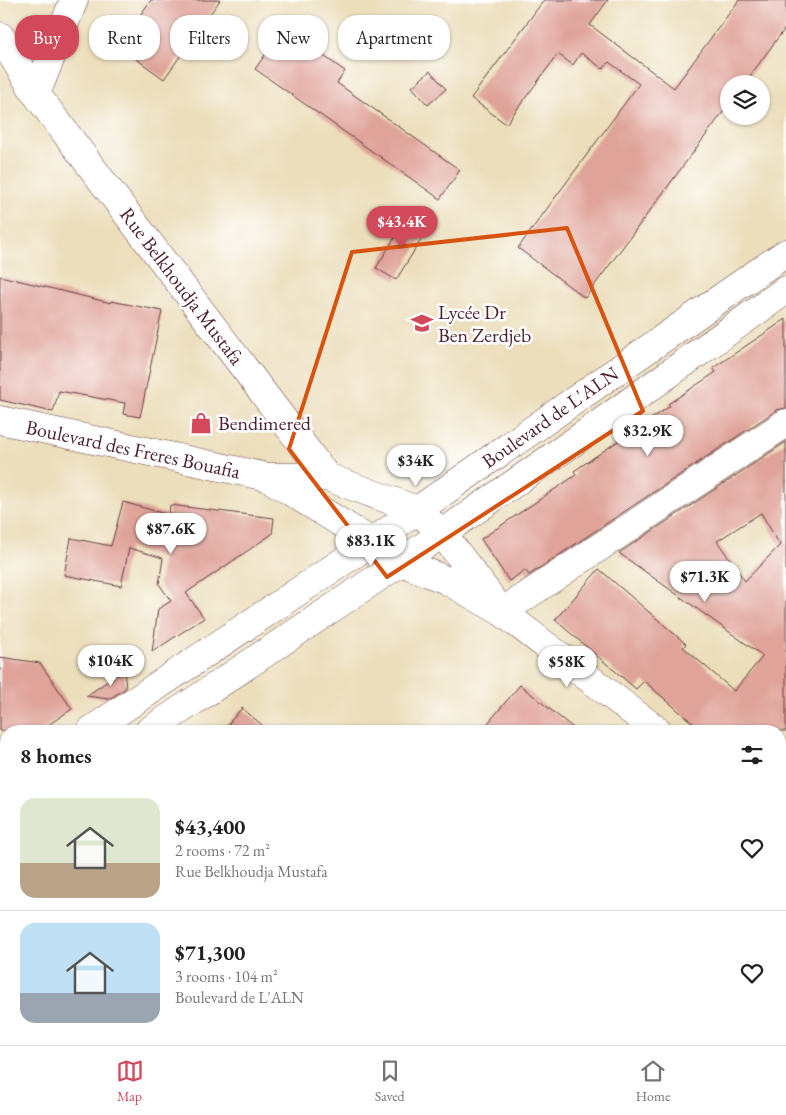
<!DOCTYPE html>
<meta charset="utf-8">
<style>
:root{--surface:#fff;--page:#f2f2f2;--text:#202124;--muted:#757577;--line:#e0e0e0;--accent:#d1495b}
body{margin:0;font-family:"EB Garamond",serif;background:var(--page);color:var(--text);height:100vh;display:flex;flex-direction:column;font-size:19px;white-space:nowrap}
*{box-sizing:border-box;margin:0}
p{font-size:16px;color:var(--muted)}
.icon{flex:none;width:28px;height:28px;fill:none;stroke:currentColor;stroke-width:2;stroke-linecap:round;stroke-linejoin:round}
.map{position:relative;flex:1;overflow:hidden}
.drawer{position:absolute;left:0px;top:725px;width:786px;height:320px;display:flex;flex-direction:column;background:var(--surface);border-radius:20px 20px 0 0;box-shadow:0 1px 4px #0004}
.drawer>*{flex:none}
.hud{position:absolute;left:15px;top:15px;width:500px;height:45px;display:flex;gap:10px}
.controls{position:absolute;left:720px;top:75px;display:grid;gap:10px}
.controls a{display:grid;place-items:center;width:50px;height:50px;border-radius:50%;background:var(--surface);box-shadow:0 1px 4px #0004;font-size:25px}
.price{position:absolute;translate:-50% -42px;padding:0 11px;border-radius:18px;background:#fff;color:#222;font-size:16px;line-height:32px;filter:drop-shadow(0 1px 2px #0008)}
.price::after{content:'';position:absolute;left:50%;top:30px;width:15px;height:11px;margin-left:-8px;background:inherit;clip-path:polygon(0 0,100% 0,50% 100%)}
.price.selected{background:var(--accent);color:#fff}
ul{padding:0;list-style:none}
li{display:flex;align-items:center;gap:15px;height:125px;padding:0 20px}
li+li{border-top:1px solid var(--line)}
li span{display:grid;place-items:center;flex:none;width:140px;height:100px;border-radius:15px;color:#555}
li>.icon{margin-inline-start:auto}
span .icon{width:60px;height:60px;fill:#fffc;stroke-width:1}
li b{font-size:21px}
h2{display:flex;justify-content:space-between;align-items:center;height:60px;padding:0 20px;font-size:21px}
.chip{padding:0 18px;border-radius:20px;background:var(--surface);box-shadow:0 1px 4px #0004;font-size:18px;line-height:45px}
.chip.selected{background:var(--accent);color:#fff}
.dock{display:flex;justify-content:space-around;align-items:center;height:70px;border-top:1px solid var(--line);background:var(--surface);font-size:14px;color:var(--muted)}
.dock a{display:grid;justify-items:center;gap:2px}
.dock .selected{color:var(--accent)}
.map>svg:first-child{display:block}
</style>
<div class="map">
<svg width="786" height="1045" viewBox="0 0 786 1045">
<rect width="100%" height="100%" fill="#fff"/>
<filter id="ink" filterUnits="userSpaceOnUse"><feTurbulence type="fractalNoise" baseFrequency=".02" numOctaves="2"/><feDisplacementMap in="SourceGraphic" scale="10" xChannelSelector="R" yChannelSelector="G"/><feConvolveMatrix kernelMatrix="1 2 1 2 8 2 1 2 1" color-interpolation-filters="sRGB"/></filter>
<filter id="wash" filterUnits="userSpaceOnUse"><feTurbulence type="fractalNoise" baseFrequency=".0096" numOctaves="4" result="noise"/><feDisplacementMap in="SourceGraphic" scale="20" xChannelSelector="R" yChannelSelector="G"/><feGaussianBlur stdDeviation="1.12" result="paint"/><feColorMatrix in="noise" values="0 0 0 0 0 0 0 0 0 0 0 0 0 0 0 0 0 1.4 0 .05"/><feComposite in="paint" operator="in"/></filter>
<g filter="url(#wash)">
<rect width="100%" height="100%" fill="#ecdebb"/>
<g id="blocks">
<path fill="#dfa399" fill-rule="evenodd" d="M 151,0 L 220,0 L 164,79 L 118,46 Z
M 544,0 L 608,0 L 590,25 L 674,88 L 739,0 L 786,0 L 786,27 L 744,84 L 729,84 L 729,104 L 585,298 L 518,248 L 639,84 L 609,62 L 603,69 L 581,53 L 573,65 L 558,54 L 506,124 L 471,98 Z
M 284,28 L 345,71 L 337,83 L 460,170 L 440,199 L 255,69 Z
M 430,71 L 446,89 L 428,105 L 412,87 Z
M 409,215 L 429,227 L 396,280 L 376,268 Z
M 0,276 L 111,303 L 111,301 L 162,311 L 140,417 L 123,414 L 125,403 L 59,391 L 53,412 L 0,400 Z
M 786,319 L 786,408 L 777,410 L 529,575 L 525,570 L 509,581 L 481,539 L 576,475 L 574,471 L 670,406 L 668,404 L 716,372 L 713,368 Z
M 786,442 L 786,731 L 702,731 L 644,681 L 636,689 L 555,620 L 599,569 L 686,644 L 683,647 L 734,691 L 763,656 L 619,553 ZM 761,513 L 780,545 L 745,581 L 717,541 Z
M 123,502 L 169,515 L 170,505 L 274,518 L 272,534 L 186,593 L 204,618 L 152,652 L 158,609 L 171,601 L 159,584 L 163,558 L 129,548 L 121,586 L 64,575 L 71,538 L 111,546 Z
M 0,657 L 40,663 L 72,709 L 39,731 L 0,731 Z
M 124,670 L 126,688 L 109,699 L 86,696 Z
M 520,685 L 577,731 L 498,731 L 488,723 Z
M 242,708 L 269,731 L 222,731 Z"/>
</g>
</g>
<g filter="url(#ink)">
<use href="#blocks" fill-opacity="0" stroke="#623c41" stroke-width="1"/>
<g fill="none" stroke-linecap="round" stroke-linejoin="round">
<g stroke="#623c41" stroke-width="29">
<path id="street" d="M 0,36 L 36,94 L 74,0
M 36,94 L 327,477
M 0,420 L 267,477 L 327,477 L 417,510 L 442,533 L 502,612
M 267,477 L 372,542 L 401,562 L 446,580 L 502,612 L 658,731
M 502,612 L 786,423
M 780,765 L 786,758
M 780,825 L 786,830
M 784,1045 L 786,1042"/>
</g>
<g stroke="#623c41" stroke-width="29">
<path id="primary" d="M 90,731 L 372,542 L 738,286 L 786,253
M 149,731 L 401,562 L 582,436 L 786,290
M 0,792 L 6,788
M 0,831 L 6,827"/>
</g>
<use href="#street" stroke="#fff" stroke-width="28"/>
<use href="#primary" stroke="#fff" stroke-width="28"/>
</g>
</g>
<path fill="none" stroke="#d8530f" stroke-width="4" stroke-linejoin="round" d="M 567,228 L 643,411 L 387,577 L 289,449 L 352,252 Z"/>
<defs>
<g id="school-bare" transform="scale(1.725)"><path d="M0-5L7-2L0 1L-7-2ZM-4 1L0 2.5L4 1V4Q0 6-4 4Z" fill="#d1495b" stroke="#fff" stroke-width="2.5" paint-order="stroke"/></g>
<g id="shop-bare" transform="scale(1.725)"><path d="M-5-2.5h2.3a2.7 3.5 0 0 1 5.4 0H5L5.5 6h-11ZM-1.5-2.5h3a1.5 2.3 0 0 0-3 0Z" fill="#d1495b" stroke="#fff" stroke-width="2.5" paint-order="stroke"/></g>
</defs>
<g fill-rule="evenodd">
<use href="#school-bare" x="422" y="323"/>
<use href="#shop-bare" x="201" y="423"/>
</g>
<g text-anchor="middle" stroke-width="5" stroke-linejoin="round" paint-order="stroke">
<g font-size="20" fill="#4a1f2b" stroke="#fff">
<text transform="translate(182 286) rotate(53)" y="7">Rue Belkhoudja Mustafa</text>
<text transform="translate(550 417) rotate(-35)" y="7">Boulevard de L'ALN</text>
<text transform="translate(133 449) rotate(12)" y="7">Boulevard des Freres Bouafia</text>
</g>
<g font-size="20" fill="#4a1f2b" stroke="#fff" text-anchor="start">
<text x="438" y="319">Lycée Dr<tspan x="438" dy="23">Ben Zerdjeb</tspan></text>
<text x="218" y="430">Bendimered</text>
</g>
</g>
</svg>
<div class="controls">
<a><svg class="icon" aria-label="layers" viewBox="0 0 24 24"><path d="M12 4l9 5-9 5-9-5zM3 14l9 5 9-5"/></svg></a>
</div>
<b class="price selected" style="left:402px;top:248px">$43.4K</b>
<b class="price" style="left:648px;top:457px">$32.9K</b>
<b class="price" style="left:416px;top:487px">$34K</b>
<b class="price" style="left:171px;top:555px">$87.6K</b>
<b class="price" style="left:371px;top:567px">$83.1K</b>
<b class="price" style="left:705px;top:603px">$71.3K</b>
<b class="price" style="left:111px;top:687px">$104K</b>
<b class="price" style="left:567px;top:688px">$58K</b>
<div class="hud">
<a class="chip selected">Buy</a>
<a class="chip">Rent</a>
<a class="chip">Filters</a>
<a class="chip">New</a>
<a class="chip">Apartment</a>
</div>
<section class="drawer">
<h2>8 homes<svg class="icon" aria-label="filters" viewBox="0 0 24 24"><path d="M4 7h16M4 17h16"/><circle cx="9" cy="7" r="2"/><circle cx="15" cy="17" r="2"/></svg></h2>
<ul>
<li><span style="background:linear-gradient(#dfe7d0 65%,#b9a48a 0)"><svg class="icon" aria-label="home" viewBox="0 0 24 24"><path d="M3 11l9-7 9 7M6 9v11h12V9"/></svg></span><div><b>$43,400</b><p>2 rooms · 72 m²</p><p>Rue Belkhoudja Mustafa</p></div><svg class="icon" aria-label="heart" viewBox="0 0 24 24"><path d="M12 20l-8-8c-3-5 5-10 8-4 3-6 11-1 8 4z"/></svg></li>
<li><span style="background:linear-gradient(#bfe0f5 70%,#9aa5b1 0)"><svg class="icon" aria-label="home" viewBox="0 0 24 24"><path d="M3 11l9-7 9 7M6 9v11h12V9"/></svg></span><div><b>$71,300</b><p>3 rooms · 104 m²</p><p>Boulevard de L'ALN</p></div><svg class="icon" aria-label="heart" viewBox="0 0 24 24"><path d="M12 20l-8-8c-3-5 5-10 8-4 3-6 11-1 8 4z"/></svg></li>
</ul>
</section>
</div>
<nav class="dock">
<a class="selected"><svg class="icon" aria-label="map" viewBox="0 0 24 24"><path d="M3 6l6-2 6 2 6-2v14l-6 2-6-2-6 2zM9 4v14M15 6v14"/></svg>Map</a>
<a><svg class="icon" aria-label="saved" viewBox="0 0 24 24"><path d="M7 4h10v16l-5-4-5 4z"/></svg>Saved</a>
<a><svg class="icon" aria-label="home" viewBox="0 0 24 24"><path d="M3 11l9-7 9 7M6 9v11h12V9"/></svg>Home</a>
</nav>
